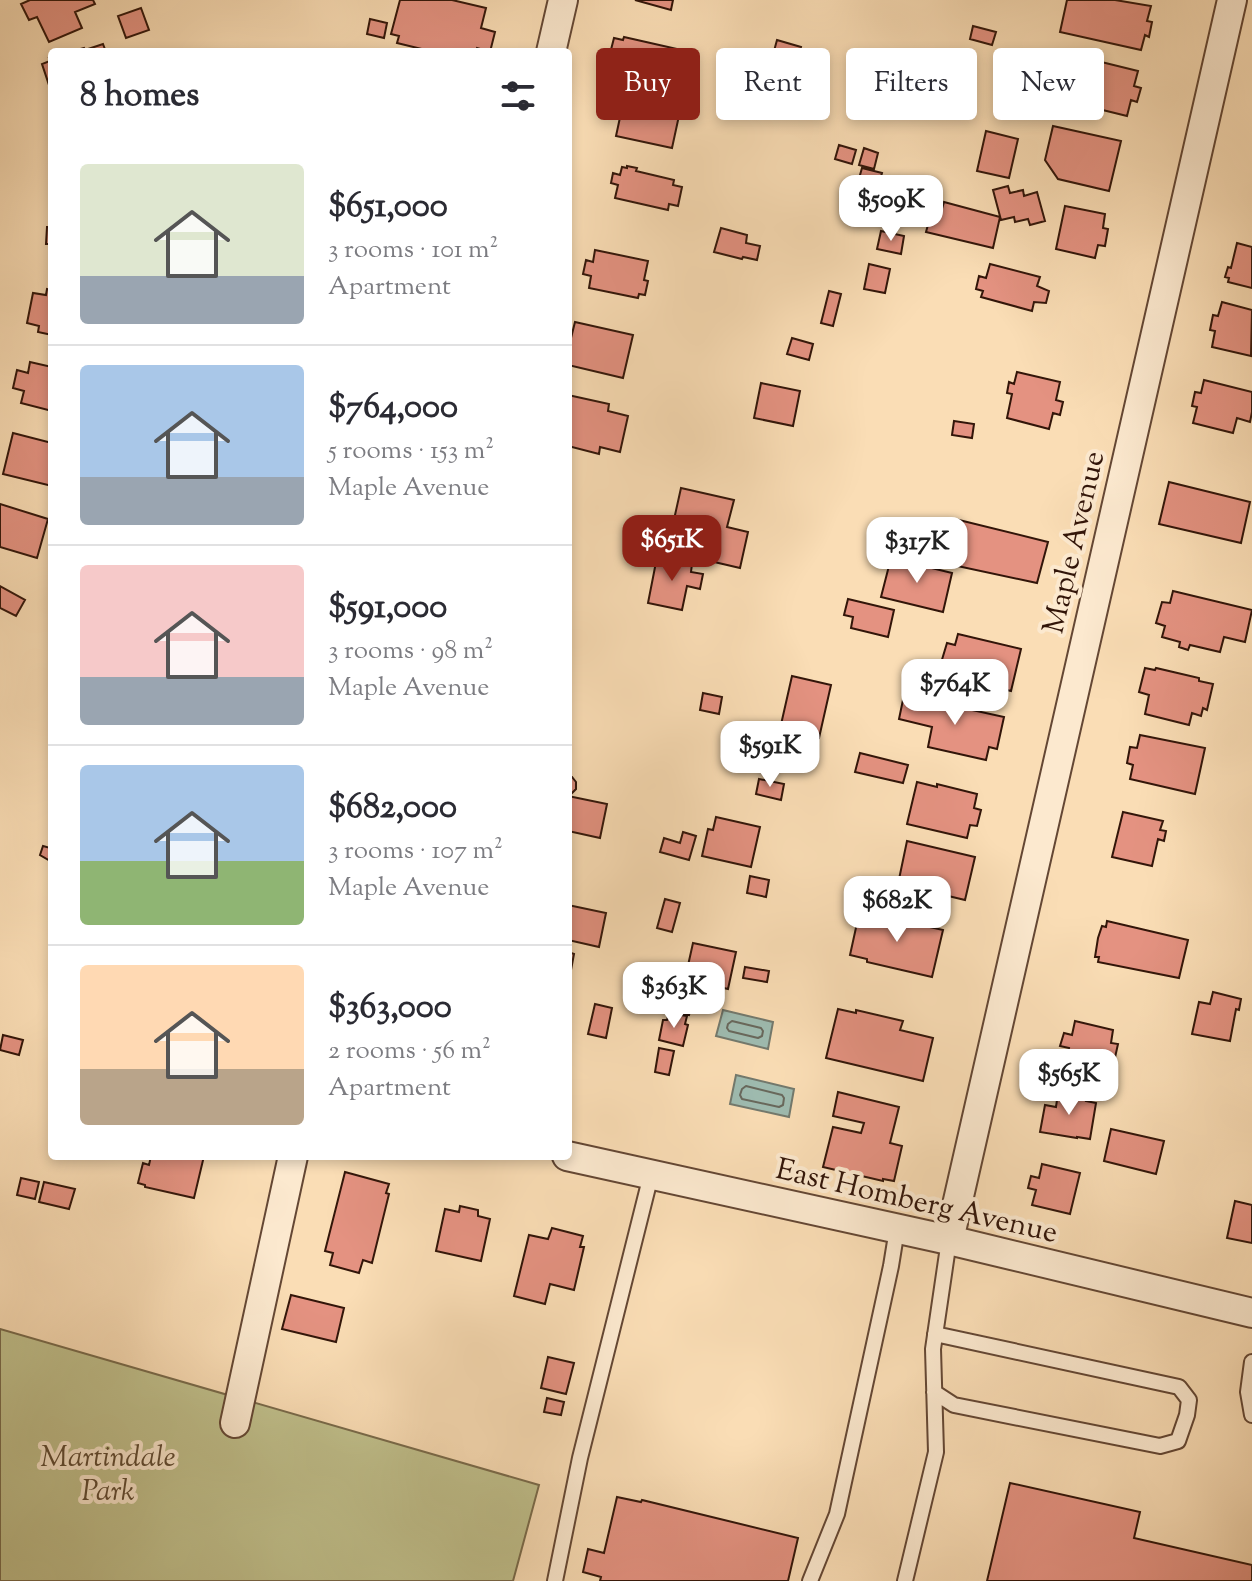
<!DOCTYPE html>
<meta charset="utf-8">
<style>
:root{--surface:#fff;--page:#f7f7f7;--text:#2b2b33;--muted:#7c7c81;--line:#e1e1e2;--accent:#8f2418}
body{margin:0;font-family:"Sorts Mill Goudy",serif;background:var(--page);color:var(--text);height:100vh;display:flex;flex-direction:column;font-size:30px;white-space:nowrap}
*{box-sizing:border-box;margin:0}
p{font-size:26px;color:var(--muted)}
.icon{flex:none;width:44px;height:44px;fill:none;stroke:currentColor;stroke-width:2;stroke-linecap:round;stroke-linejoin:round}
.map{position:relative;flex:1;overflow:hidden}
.details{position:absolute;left:48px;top:48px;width:524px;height:1112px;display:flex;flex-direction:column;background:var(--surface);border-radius:8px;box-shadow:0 4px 12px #0003}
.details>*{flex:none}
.hud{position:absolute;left:596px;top:48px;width:536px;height:72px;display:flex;gap:16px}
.price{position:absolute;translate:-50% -68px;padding:0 18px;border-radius:16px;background:#fff;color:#222;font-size:26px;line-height:52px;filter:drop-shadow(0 2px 4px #0008)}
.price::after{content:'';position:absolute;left:50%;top:48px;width:24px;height:18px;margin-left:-12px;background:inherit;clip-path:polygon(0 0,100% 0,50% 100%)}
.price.current{background:var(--accent);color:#fff}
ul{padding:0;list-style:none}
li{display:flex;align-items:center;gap:24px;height:200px;padding:0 32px}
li+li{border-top:2px solid var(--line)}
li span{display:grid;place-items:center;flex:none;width:224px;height:160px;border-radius:8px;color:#555}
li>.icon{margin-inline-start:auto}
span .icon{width:96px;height:96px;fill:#fffc;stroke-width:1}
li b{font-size:34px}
h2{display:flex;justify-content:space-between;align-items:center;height:96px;padding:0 32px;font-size:34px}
.chip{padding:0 28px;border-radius:8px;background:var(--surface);box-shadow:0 4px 12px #0003;font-size:28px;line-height:72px}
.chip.current{background:var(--accent);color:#fff}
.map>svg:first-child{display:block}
</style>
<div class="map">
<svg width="1252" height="1581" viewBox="0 0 1252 1581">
<rect width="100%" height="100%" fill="#faddb5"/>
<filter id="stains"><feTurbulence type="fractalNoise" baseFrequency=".0025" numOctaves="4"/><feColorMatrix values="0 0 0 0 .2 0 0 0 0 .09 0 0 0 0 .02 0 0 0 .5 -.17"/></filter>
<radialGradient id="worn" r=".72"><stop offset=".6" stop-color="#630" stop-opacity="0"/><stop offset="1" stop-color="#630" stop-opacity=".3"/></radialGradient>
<path fill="#c0c08c" stroke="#796a4a" stroke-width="2" d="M 0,1329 L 539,1485 L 513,1581 L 0,1581 Z"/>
<path fill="#9ebbb0" stroke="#73796d" stroke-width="2" d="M 723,1010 L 773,1022 L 768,1049 L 716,1036 Z
M 736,1075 L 794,1089 L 789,1117 L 730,1104 Z"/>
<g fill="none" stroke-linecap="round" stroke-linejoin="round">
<path stroke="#68685c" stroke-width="2" d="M 732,1021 L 761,1028 L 763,1031 L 762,1036 L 758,1038 L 729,1031 L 727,1028 L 728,1024 Z
M 746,1086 L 782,1095 L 784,1098 L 783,1105 L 779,1107 L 742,1099 L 740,1095 L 742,1089 Z"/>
</g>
<path fill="#e49281" stroke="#321509" stroke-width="2" d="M 30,0 L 93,0 L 95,4 L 75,12 L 82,28 L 49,42 L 37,17 L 29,20 L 21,4 Z
M 400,0 L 452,0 L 486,8 L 481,28 L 495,32 L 490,52 L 477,48 L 476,52 L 434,52 L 397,43 L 399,36 L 391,34 Z
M 635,0 L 673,0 L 671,10 Z
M 1067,0 L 1115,0 L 1151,6 L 1147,21 L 1152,22 L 1149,37 L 1145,35 L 1141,50 L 1060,32 Z
M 141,8 L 149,30 L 126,38 L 118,16 Z
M 370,19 L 387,23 L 384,38 L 367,34 Z
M 973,26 L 996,32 L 992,45 L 970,39 Z
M 624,37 L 677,49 L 674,62 L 683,64 L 683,67 L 698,71 L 694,87 L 679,83 L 677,90 L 667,88 L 666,90 L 615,78 L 615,76 L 605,73 L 614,38 L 623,40 Z
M 777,40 L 801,47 L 798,58 L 774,51 Z
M 103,44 L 106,52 L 70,52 L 84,48 L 85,50 Z
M 1077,56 L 1138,71 L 1134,86 L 1141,88 L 1137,102 L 1131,100 L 1127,116 L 1066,101 Z
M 49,58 L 52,58 L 52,87 L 50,88 L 42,64 L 50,61 Z
M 624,99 L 680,111 L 672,148 L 616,136 Z
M 1053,126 L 1121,141 L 1109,191 L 1058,179 L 1045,160 Z
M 986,131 L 1018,139 L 1009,178 L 977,171 Z
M 839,145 L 856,150 L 852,164 L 835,159 Z
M 864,148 L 878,153 L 874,169 L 859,165 Z
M 627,166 L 637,168 L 636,171 L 674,180 L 673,185 L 682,187 L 678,206 L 669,204 L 668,210 L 615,198 L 618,185 L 611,183 L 613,173 L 620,175 L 622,167 L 627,168 Z
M 862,168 L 882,173 L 878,187 L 858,182 Z
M 858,183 L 877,189 L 873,202 L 855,197 Z
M 1008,186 L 1010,193 L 1023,190 L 1024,196 L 1037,192 L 1045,221 L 1030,225 L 1028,219 L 1015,222 L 1014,217 L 1001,220 L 993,190 Z
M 853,202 L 874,206 L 871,223 L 850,219 Z
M 944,202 L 1000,217 L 993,248 L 926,232 L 932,210 L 941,212 Z
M 1065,206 L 1105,214 L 1103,228 L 1108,229 L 1105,246 L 1098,245 L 1095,258 L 1056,249 Z
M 47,227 L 52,227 L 52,244 L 46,244 Z
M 721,228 L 747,235 L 746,243 L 760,246 L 757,260 L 743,257 L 742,259 L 714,252 Z
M 881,231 L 904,236 L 901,254 L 877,249 Z
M 1237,243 L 1252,247 L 1252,288 L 1228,282 L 1229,278 L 1225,277 L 1228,267 L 1231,268 Z
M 595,250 L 648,261 L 644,280 L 648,281 L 645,295 L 639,294 L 638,298 L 589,288 L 591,276 L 583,274 L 586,260 L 593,262 Z
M 869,264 L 890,269 L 885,293 L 864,289 Z
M 990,264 L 1040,277 L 1037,286 L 1049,291 L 1046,303 L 1034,302 L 1032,311 L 981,297 L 983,291 L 976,289 L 979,276 L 986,278 Z
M 47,289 L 52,290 L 52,335 L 38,332 L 39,326 L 27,323 L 33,293 L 46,295 Z
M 829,291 L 841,294 L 833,326 L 821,323 Z
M 1222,302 L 1252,310 L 1251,356 L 1212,347 L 1215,331 L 1210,330 L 1213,315 L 1218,316 Z
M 575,322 L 633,335 L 623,378 L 568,365 L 568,337 L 571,338 Z
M 792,338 L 813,344 L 809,360 L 787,354 Z
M 30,362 L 52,367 L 52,411 L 21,403 L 24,391 L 13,388 L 17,370 L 28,373 Z
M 1017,372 L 1060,382 L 1056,400 L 1063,402 L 1060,415 L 1053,413 L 1049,429 L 1007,418 L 1012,394 L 1007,393 L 1009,382 L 1014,384 Z
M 1204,380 L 1252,392 L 1252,412 L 1250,422 L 1237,418 L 1233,433 L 1193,423 L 1197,407 L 1192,406 L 1195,392 L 1201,393 Z
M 761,383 L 800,391 L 793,426 L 754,418 Z
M 568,395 L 609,404 L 608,411 L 628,416 L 620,452 L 600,447 L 599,454 L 568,446 Z
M 954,421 L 974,424 L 972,438 L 952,435 Z
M 13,433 L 52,443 L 52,486 L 3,474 Z
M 1169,482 L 1250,502 L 1241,543 L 1159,524 Z
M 681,488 L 734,500 L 727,527 L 748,532 L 740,568 L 667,551 Z
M 0,504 L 48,519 L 37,558 L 0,547 Z
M 959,520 L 1048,542 L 1037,583 L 948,564 Z
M 657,557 L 692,564 L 691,572 L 703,574 L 700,589 L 687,586 L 682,610 L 648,603 Z
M 891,558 L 952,573 L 943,612 L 881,597 Z
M 0,586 L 25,600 L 16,616 L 0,608 Z
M 1173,591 L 1252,610 L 1245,642 L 1224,637 L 1220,652 L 1190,645 L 1188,650 L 1179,647 L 1180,642 L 1162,637 L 1165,626 L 1156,623 L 1162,602 L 1170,603 Z
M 848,599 L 894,610 L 888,637 L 851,628 L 853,617 L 844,615 Z
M 958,634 L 1021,649 L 1011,691 L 938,673 L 947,643 L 955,645 Z
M 1145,668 L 1155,670 L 1156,668 L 1199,678 L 1199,681 L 1213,684 L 1207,710 L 1203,708 L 1201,716 L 1192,713 L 1189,725 L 1145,714 L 1149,695 L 1139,692 Z
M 792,676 L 831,685 L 819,738 L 780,729 Z
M 703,693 L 722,697 L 719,714 L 700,710 Z
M 904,695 L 1004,717 L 997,749 L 989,747 L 986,760 L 928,747 L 932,727 L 899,719 Z
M 1140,735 L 1205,748 L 1195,794 L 1130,779 L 1133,765 L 1127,763 L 1130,747 L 1137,748 Z
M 860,753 L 908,765 L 903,783 L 855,772 Z
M 568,777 L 572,777 L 576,782 L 576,789 L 571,794 L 568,793 Z
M 759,779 L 784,784 L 781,800 L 756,794 Z
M 917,782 L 937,787 L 937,784 L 977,794 L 974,808 L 981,810 L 977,826 L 970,825 L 967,838 L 907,824 Z
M 568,796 L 607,804 L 600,838 L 568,831 Z
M 1123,812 L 1163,821 L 1160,830 L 1166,831 L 1164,841 L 1158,839 L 1152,866 L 1112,857 Z
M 716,817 L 760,827 L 751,867 L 702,856 L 708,829 L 713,830 Z
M 683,832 L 696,836 L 689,860 L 660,852 L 664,838 L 680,843 Z
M 907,841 L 975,857 L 965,900 L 898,884 Z
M 43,846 L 50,848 L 52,846 L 52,862 L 40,855 Z
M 750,876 L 769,880 L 766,897 L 747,893 Z
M 665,899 L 680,903 L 672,932 L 657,928 Z
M 568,905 L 606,913 L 599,947 L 568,940 Z
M 859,914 L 876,918 L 877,915 L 943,930 L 932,977 L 867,962 L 867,959 L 850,955 Z
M 1107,921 L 1188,940 L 1179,978 L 1098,962 L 1099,957 L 1095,957 L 1098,938 L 1102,926 L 1106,927 Z
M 693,943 L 736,952 L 728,989 L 685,979 Z
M 568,952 L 574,954 L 571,970 L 568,970 Z
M 745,967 L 769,971 L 767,982 L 743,978 Z
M 1213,992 L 1241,999 L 1239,1010 L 1236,1009 L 1230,1041 L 1192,1034 L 1199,1002 L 1210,1004 Z
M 676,994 L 693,1000 L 689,1015 L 671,1010 Z
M 595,1004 L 612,1008 L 606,1038 L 588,1034 Z
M 838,1009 L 856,1013 L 856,1010 L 903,1021 L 900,1030 L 933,1038 L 923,1081 L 826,1058 Z
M 669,1013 L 687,1016 L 685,1024 L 688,1025 L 683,1046 L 659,1040 L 663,1020 L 667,1020 Z
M 1075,1021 L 1113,1030 L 1111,1043 L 1118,1044 L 1114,1062 L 1107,1060 L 1104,1070 L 1066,1061 L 1069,1048 L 1060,1046 L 1064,1033 L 1072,1035 Z
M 3,1035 L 23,1040 L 19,1055 L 0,1050 Z
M 659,1048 L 674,1051 L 669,1075 L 655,1072 Z
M 838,1092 L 899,1107 L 890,1143 L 902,1146 L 894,1181 L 883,1179 L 883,1181 L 823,1167 L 833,1127 L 861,1133 L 864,1123 L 833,1116 Z
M 1058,1093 L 1087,1098 L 1086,1101 L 1096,1103 L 1090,1139 L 1077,1137 L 1077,1138 L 1040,1132 L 1045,1105 L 1056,1107 Z
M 1111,1129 L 1164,1141 L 1156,1174 L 1104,1161 Z
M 151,1156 L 204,1156 L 194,1198 L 145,1187 L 145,1185 L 138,1183 L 143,1163 L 149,1165 Z
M 1042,1164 L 1080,1173 L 1070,1214 L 1032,1205 L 1036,1190 L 1028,1188 L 1031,1176 L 1039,1178 Z
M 345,1172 L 389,1184 L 386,1193 L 389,1194 L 372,1263 L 363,1260 L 359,1273 L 330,1265 L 333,1253 L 325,1251 Z
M 21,1178 L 39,1182 L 35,1199 L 17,1195 Z
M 44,1182 L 75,1189 L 69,1209 L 39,1202 Z
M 1235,1201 L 1252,1205 L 1252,1243 L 1227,1238 Z
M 460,1206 L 478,1210 L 478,1216 L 490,1219 L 481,1261 L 436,1251 L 445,1209 L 459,1212 Z
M 552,1228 L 583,1236 L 580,1247 L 584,1247 L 574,1290 L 550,1284 L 545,1304 L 514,1296 L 529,1235 L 548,1239 Z
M 291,1295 L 344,1308 L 336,1342 L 282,1329 Z
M 548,1357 L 574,1363 L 566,1394 L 541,1388 Z
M 547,1398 L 564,1402 L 561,1415 L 544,1412 Z
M 1010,1483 L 1140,1512 L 1134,1538 L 1252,1565 L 1252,1581 L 987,1581 Z
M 617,1497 L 641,1502 L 642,1500 L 798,1538 L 788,1581 L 600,1581 L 601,1577 L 583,1572 L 588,1549 L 604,1553 Z"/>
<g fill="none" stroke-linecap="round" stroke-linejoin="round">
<g stroke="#644734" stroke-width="18">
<path id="service" d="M 1252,1362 L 1248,1392 L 1252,1415
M 934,1392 L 954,1405 L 1160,1446 L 1178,1441 L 1187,1415 L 1189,1400 L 1179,1387 L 935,1334
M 555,1581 L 580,1458 L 651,1175
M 810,1581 L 837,1514 L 891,1266 L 897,1229
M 905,1581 L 936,1452 L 933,1349 L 949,1240"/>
</g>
<g stroke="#644734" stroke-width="32">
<path id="minor" d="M 551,52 L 563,0
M 567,1156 L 949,1240 L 1252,1313
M 949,1240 L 1232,0
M 235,1423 L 293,1156"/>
</g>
<use href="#service" stroke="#fce9cf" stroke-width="14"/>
<use href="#minor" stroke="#fce9cf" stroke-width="28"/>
</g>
<g text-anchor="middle" stroke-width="8" stroke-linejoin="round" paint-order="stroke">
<g font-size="30" fill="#321509" stroke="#fce9cf">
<text transform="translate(1073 542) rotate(-77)" y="10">Maple Avenue</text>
<text transform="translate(917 1200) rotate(13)" y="10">East Homberg Avenue</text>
</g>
<g font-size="30" font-style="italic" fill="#5d4830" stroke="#fce9cf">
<text x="108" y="1466">Martindale<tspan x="108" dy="34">Park</tspan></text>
</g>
</g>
<rect width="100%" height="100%" filter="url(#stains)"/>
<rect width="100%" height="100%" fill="url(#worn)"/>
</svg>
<b class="price" style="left:891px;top:243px">$509K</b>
<b class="price current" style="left:672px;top:583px">$651K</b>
<b class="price" style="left:917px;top:585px">$317K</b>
<b class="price" style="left:955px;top:727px">$764K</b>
<b class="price" style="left:770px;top:789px">$591K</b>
<b class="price" style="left:897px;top:944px">$682K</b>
<b class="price" style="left:674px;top:1030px">$363K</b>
<b class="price" style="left:1069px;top:1117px">$565K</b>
<div class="hud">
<a class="chip current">Buy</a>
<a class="chip">Rent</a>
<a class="chip">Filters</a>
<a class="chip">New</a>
</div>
<section class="details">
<h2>8 homes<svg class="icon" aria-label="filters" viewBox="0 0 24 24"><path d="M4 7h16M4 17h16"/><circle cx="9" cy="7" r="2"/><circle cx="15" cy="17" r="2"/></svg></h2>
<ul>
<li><span style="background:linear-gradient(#dfe7d0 70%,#9aa5b1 0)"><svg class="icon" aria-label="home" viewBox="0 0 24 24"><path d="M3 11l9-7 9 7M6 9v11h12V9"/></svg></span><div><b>$651,000</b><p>3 rooms · 101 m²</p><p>Apartment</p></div></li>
<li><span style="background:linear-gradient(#a9c7e8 70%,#9aa5b1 0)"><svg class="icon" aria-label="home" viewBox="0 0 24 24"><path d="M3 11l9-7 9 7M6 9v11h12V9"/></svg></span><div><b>$764,000</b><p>5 rooms · 153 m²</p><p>Maple Avenue</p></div></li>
<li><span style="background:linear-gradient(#f6c9c9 70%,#9aa5b1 0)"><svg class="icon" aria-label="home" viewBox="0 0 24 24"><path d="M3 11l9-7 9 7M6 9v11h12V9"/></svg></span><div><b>$591,000</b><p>3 rooms · 98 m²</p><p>Maple Avenue</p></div></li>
<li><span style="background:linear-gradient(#a9c7e8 60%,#8fb573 0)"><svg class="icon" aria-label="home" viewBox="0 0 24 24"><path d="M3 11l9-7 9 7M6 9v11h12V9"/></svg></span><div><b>$682,000</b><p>3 rooms · 107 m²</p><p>Maple Avenue</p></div></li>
<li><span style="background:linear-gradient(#ffd9b3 65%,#b9a48a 0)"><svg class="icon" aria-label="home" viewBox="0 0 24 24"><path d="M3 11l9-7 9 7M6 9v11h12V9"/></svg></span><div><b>$363,000</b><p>2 rooms · 56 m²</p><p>Apartment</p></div></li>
</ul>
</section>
</div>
